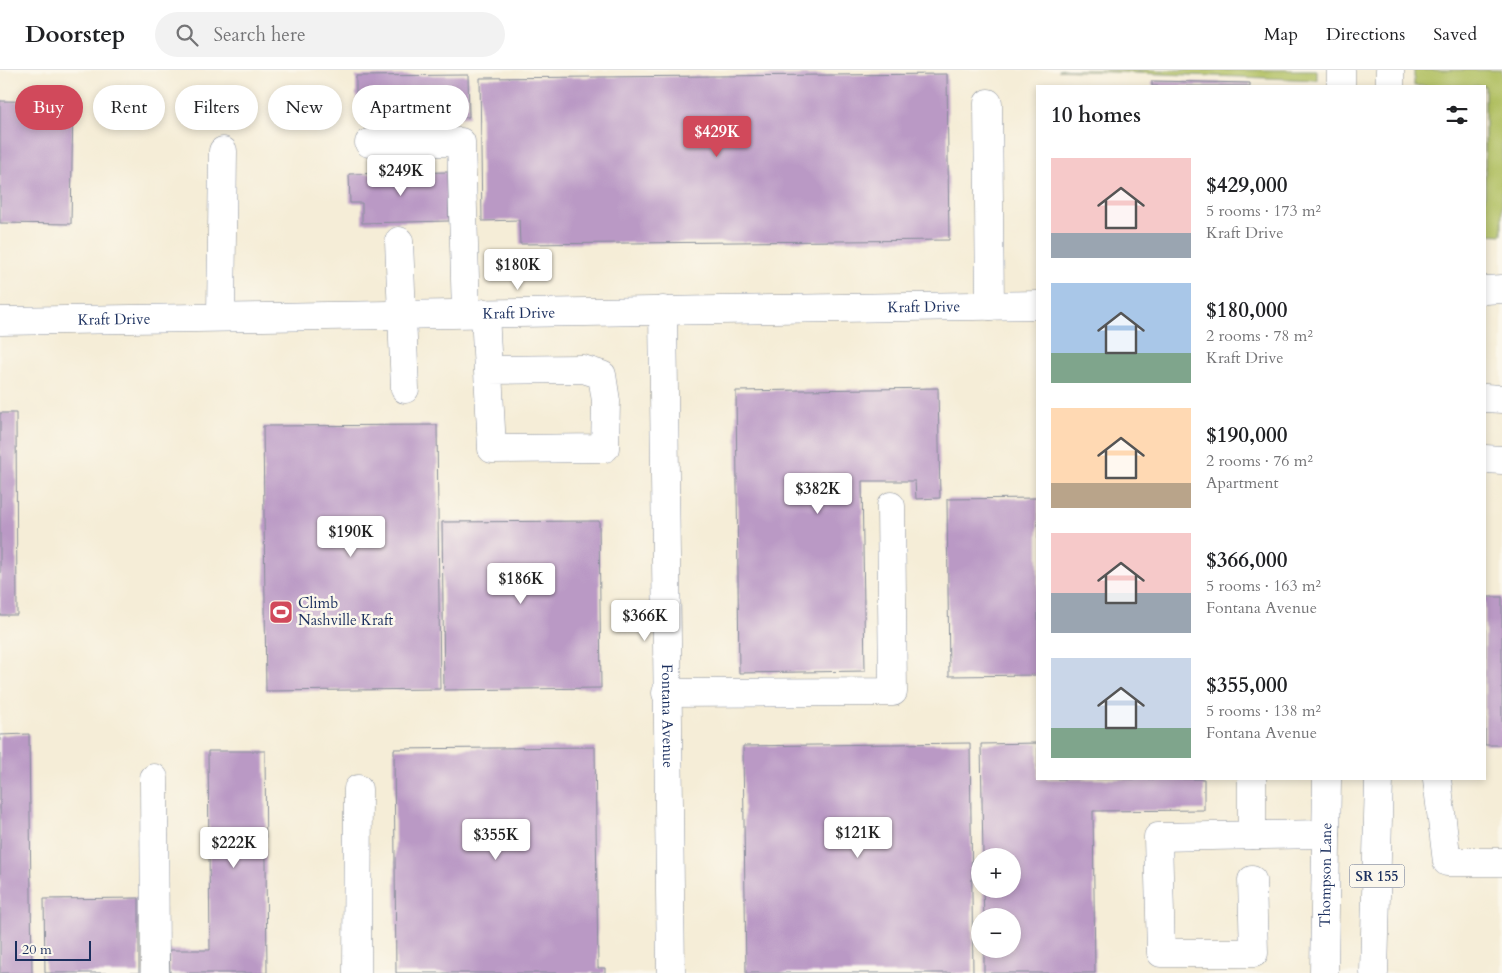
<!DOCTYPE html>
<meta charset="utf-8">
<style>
:root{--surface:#fff;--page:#f2f2f2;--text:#202124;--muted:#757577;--line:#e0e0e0;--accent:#d1495b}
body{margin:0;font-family:Cardo,serif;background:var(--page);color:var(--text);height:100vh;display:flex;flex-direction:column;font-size:19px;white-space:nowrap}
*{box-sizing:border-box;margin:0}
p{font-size:16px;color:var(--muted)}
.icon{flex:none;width:28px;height:28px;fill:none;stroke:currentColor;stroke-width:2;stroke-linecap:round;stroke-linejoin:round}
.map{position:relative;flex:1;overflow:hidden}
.drawer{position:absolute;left:1036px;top:15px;width:450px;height:695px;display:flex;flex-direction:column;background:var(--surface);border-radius:0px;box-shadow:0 2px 8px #0003}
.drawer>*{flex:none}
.top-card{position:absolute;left:15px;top:15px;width:475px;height:45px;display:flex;gap:10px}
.tools{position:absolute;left:971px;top:778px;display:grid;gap:10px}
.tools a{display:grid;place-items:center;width:50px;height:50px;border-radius:50%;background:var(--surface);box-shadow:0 2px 8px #0003;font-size:25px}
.scale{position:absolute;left:15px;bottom:12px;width:76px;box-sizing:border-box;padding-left:5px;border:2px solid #1b2f5e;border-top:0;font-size:14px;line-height:18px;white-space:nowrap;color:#1b2f5e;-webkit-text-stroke:4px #fbf7ec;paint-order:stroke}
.price{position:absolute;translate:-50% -42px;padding:0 11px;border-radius:5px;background:#fff;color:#222;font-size:16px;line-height:32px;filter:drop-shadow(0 1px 2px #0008)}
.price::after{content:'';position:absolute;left:50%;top:30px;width:15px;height:11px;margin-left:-8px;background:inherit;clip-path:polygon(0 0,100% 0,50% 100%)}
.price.current{background:var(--accent);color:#fff}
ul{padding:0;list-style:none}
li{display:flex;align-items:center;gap:15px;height:125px;padding:0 15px}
li span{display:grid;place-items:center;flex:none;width:140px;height:100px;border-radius:0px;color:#555}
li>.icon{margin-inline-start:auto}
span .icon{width:60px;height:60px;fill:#fffc;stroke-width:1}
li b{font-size:21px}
h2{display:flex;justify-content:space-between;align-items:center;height:60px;padding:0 15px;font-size:21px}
.tag{padding:0 18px;border-radius:22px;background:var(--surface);box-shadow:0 2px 8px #0003;font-size:18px;line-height:45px}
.tag.current{background:var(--accent);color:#fff}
header{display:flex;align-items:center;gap:30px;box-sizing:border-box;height:70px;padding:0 25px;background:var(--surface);border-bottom:1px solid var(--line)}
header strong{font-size:24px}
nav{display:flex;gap:28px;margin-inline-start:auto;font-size:18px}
.search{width:350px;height:45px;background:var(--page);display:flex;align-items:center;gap:12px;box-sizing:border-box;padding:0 18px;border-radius:28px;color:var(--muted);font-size:19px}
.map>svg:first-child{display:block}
</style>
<header>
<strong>Doorstep</strong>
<div class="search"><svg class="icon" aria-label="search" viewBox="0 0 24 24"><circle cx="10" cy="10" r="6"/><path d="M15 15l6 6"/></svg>Search here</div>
<nav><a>Map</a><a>Directions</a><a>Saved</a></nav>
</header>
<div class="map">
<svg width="1502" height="903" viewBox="0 0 1502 903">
<rect width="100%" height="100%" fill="#fbf7ec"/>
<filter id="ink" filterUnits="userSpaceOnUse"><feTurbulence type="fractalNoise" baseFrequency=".02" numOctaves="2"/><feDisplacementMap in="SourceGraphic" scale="10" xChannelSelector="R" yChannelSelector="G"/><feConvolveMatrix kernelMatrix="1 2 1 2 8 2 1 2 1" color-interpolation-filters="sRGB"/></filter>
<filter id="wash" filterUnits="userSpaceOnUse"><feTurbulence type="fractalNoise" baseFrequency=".0096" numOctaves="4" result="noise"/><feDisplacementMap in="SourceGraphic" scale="20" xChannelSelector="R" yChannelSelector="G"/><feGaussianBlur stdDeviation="1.12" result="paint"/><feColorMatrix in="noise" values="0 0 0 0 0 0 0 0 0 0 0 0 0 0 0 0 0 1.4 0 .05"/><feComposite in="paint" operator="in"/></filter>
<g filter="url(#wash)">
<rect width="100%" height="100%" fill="#f5edd7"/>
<path fill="#b0bf61" stroke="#667760" d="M 1058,0 L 1317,0 L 1317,10 Z
M 1414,0 L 1502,0 L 1502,165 L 1485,164 L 1485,16 L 1414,16 Z"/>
<g id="blocks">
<path fill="#ba99c5" d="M 947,4 L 949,170 L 520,174 L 519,150 L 482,151 L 480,8 Z
M 468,5 L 469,47 L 356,49 L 356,6 Z
M 1152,11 L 1250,13 L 1250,16 L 1152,16 Z
M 0,31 L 73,32 L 71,154 L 0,153 Z
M 448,102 L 449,151 L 362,153 L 362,133 L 350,133 L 349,104 Z
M 938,318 L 940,428 L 916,429 L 915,411 L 862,411 L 865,601 L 739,603 L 736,321 Z
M 0,343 L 16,343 L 17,545 L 0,545 Z
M 437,355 L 440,619 L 266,621 L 263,356 Z
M 1038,428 L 1038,605 L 949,606 L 947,429 Z
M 599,451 L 601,618 L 444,620 L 442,452 Z
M 1485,527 L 1502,527 L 1502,675 L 1485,675 Z
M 29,664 L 32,903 L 0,903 L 0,665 Z
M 970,673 L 973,903 L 746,903 L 743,676 Z
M 1038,673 L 1038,709 L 1204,709 L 1204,740 L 1093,741 L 1095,903 L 984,903 L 984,879 L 1012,879 L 1012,846 L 984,846 L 983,819 L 1012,819 L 1012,786 L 983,786 L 981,674 Z
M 595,677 L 598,898 L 605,898 L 605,903 L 396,903 L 394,679 Z
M 208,681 L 265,681 L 267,903 L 170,903 L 169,880 L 210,880 Z
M 139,828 L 139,903 L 45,903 L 44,829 Z"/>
</g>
</g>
<g filter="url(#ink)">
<use href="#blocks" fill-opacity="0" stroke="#888e9a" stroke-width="1"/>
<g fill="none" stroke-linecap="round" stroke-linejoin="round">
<g stroke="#888e9a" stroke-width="29">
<g id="minor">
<path d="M 988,33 L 990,236"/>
<path d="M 369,73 L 461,72 L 466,243"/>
<path d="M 399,171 L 405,319"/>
<path d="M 1485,220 L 1502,219"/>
<path id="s1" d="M 663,240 C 665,461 668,682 671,903"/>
<path d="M 485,243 L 492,379 L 605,378 L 606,331 L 602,305 L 583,299 L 488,300"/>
<path d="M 221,246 L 223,81"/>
<path id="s2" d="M 0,251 L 1038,235"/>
<path d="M 1485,328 L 1502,329"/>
<path d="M 1485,389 L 1502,390"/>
<path d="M 666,623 L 893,622 L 891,436"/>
<path d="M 154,708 L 155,903"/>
<path d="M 1252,709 L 1252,765"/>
<path d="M 1437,709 L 1447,792 L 1502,792"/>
<path d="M 1252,810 L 1254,883 L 1161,883 L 1158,767 L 1326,764"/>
<path d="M 357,903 L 358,719"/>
</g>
</g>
<g stroke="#888e9a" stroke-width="29">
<g id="major">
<path d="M 1341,16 L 1341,0"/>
<path d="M 1390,16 L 1390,0"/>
<path id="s3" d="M 1324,903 L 1327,709"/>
<path d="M 1374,903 L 1379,709"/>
</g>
</g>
<use href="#minor" stroke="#fff" stroke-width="28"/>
<use href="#major" stroke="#fff" stroke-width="28"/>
</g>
</g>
<defs>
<g id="stadium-square" transform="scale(1.25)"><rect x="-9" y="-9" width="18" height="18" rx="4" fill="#d1495b" stroke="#fbf7ec"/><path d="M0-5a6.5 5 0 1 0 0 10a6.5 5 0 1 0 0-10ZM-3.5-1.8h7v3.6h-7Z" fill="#fff"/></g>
</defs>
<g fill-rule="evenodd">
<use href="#stadium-square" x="281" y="542"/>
</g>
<g text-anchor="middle" stroke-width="5" stroke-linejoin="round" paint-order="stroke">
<rect fill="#fbf7ec" stroke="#5e6b89" stroke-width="1" x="1349.5" y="794.5" width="55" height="23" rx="4"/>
<g font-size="14" font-weight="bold" fill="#1b2f5e">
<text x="1377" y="811">SR 155</text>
</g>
<g font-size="15" fill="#1b2f5e" stroke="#fbf7ec">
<text dy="5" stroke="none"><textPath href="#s2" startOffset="924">Kraft Drive</textPath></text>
<text dy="5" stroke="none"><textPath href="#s2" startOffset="519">Kraft Drive</textPath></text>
<text dy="5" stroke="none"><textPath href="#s2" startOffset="114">Kraft Drive</textPath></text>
<text dy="5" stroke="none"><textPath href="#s1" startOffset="406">Fontana Avenue</textPath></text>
<text dy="5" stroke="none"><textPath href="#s3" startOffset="98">Thompson Lane</textPath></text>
</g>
<g font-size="15" fill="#1b2f5e" stroke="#fbf7ec" text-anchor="start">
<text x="298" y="538">Climb<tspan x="298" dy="17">Nashville Kraft</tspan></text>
</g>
</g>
</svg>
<div class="tools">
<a>+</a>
<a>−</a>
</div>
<div class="scale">20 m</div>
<b class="price current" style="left:717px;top:88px">$429K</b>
<b class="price" style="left:401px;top:127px">$249K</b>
<b class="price" style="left:518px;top:221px">$180K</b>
<b class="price" style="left:818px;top:445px">$382K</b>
<b class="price" style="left:351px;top:488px">$190K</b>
<b class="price" style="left:521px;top:535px">$186K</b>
<b class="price" style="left:645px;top:572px">$366K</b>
<b class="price" style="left:858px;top:789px">$121K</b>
<b class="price" style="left:496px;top:791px">$355K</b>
<b class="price" style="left:234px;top:799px">$222K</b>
<div class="top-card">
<a class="tag current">Buy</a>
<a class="tag">Rent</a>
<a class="tag">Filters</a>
<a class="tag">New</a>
<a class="tag">Apartment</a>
</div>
<section class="drawer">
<h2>10 homes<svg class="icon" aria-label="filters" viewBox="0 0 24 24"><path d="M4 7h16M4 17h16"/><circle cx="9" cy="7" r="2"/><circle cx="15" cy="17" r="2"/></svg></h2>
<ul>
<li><span style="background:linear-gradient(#f6c9c9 75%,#9aa5b1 0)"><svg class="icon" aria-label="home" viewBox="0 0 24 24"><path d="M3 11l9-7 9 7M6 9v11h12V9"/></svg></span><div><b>$429,000</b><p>5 rooms · 173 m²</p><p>Kraft Drive</p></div></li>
<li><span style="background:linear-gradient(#a9c7e8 70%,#7fa58c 0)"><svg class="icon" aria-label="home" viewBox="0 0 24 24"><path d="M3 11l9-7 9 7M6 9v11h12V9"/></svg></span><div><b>$180,000</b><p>2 rooms · 78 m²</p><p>Kraft Drive</p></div></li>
<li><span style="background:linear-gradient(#ffd9b3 75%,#b9a48a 0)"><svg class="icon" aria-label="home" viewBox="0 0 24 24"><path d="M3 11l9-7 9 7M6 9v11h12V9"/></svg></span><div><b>$190,000</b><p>2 rooms · 76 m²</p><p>Apartment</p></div></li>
<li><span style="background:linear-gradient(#f6c9c9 60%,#9aa5b1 0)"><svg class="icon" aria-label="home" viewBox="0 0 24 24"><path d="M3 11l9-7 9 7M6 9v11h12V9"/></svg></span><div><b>$366,000</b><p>5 rooms · 163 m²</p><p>Fontana Avenue</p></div></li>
<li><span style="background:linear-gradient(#c9d6e8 70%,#7fa58c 0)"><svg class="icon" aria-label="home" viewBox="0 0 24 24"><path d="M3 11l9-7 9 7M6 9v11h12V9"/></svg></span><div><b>$355,000</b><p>5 rooms · 138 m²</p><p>Fontana Avenue</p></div></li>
</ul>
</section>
</div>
